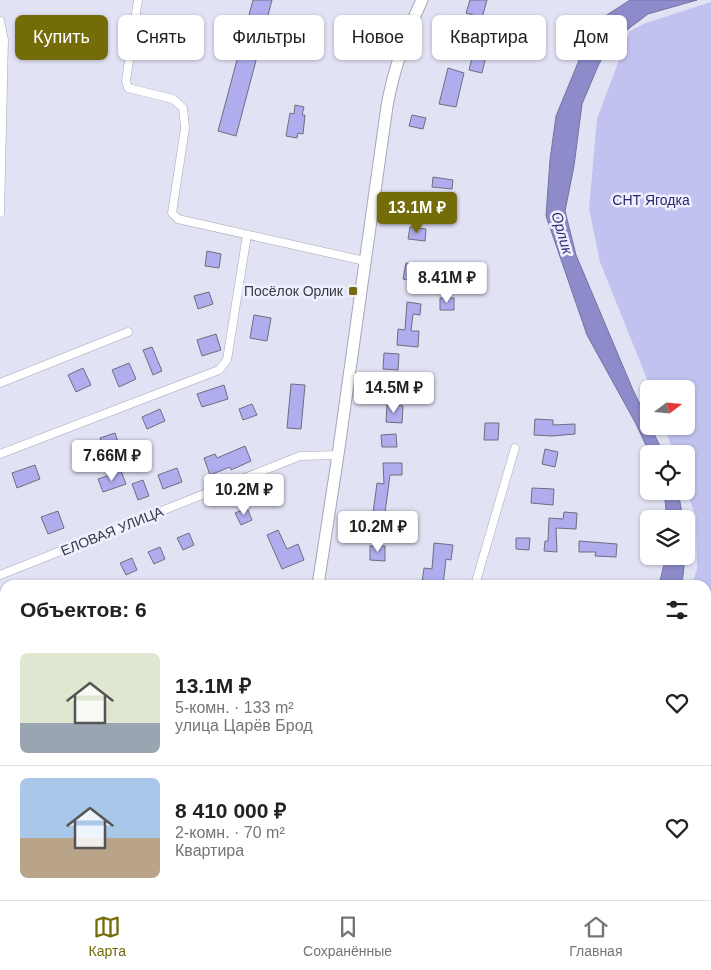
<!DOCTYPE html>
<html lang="ru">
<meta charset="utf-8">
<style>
:root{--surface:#fff;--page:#f6f6f6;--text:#202124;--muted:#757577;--line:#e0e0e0;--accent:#736c08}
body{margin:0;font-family:Helvetica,sans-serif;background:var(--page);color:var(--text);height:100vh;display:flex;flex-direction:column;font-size:19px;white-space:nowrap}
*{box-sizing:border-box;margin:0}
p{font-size:16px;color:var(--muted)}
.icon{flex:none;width:28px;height:28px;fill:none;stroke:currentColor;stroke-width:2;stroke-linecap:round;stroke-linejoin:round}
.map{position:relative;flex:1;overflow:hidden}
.details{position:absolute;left:0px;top:580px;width:711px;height:320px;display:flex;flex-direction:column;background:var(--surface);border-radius:15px 15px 0 0;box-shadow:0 1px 4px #0004}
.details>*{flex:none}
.top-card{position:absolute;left:15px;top:15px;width:681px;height:45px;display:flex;gap:10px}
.needle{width:32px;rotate:74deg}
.tools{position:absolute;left:640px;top:380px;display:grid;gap:10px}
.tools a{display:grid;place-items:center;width:55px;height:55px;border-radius:8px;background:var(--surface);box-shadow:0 1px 4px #0004;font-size:25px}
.price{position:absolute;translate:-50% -42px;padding:0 11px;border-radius:5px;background:#fff;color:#222;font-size:16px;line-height:32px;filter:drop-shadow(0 1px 2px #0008)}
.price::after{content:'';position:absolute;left:50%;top:30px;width:15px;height:11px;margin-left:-8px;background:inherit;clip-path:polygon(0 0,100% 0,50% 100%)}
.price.on{background:var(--accent);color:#fff}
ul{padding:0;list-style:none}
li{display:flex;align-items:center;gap:15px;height:125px;padding:0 20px}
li+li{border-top:1px solid var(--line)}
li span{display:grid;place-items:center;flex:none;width:140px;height:100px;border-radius:8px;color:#555}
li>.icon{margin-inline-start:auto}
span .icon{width:60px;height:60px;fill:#fffc;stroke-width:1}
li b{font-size:21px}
h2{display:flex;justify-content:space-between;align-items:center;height:60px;padding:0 20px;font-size:21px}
.pill{padding:0 18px;border-radius:8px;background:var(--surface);box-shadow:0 1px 4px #0004;font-size:18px;line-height:45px}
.pill.on{background:var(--accent);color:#fff}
.dock{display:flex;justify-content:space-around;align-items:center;height:70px;border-top:1px solid var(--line);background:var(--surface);font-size:14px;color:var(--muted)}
.dock a{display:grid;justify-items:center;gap:2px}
.dock .on{color:var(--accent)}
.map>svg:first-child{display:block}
</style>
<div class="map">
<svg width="711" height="900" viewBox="0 0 711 900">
<rect width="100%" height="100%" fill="#e2e2f5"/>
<path fill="#c2c2f0" d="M 711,2 L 711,697 L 706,702 L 706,585 L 692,585 L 697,569 L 696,517 L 686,490 L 686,454 L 674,454 L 664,426 L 686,426 L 686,389 L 651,389 L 600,262 L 589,209 L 597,119 L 630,31 L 646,23 Z"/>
<path fill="#8d8bc9" stroke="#7472a0" d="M 630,0 L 697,0 L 648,14 L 611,42 L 598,66 L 582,104 L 574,166 L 565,211 L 576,255 L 633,390 L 649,423 L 649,426 L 650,426 L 664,454 L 650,454 L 636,424 L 587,335 L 546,216 L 550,160 L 556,116 L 589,36 L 599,20 Z
M 664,491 L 678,491 L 683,519 L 667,519 Z
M 666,556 L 685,556 L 682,585 L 659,585 Z"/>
<path fill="#afadee" stroke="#6e6e7e" d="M 253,0 L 272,0 L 236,136 L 218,131 Z
M 470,0 L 487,0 L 482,18 L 466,13 Z
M 465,27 L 479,31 L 475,44 L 461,40 Z
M 304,41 L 319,44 L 317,56 L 302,53 Z
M 473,53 L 486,56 L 482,73 L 469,70 Z
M 448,68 L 464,73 L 456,107 L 439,104 Z
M 295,105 L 304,107 L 302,115 L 305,115 L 303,134 L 298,133 L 297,138 L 286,136 L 290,113 L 294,114 Z
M 412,115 L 426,118 L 423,129 L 409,126 Z
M 433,177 L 453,180 L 452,189 L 432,187 Z
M 413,195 L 429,195 L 428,215 L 412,214 Z
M 410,227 L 426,229 L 425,241 L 408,239 Z
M 207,251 L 221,254 L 219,268 L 205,266 Z
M 406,263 L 428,267 L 426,278 L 417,277 L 416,282 L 403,279 Z
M 209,292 L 213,304 L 198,309 L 194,296 Z
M 440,298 L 454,298 L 454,310 L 440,310 Z
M 407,302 L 421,304 L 420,315 L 413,314 L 411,331 L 419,331 L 418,347 L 397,345 L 398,329 L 405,330 Z
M 254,315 L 271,318 L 267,341 L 250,338 Z
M 216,334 L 221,350 L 202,356 L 197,340 Z
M 152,347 L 162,371 L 153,375 L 143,350 Z
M 384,353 L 399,354 L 398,370 L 383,369 Z
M 129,363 L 136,379 L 119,387 L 112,370 Z
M 83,368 L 91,385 L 76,392 L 68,375 Z
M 392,374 L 409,375 L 408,389 L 391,388 Z
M 291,384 L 305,385 L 301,429 L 287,428 Z
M 224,385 L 228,399 L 202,407 L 197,394 Z
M 252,404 L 257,415 L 243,420 L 239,409 Z
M 387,405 L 403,406 L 402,423 L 386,422 Z
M 160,409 L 165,421 L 147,429 L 142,417 Z
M 535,419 L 553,420 L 553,425 L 575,424 L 575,434 L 552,436 L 534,435 Z
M 485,423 L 499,423 L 498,440 L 484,440 Z
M 115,433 L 121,451 L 106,456 L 100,438 Z
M 396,434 L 397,447 L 382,447 L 381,435 Z
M 245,446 L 251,461 L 231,470 L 230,467 L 210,475 L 204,458 L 215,454 L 217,458 Z
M 545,449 L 558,452 L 555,467 L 542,464 Z
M 383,463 L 402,463 L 402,475 L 390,475 L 385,513 L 388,513 L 387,529 L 371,528 L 377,483 L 384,484 Z
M 35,465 L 40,479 L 17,488 L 12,473 Z
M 177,468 L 182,482 L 163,489 L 158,475 Z
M 121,471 L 126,484 L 103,492 L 98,479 Z
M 143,480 L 149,496 L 138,500 L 132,484 Z
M 532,488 L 554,489 L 553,505 L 531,503 Z
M 247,508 L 252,520 L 241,525 L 235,513 Z
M 58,511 L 64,528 L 48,534 L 41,517 Z
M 564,512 L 577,513 L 576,529 L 556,528 L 557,552 L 544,551 L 545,541 L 548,541 L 549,518 L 563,519 Z
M 278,530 L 287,549 L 298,544 L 304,560 L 282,569 L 267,535 Z
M 189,533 L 194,545 L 183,550 L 177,538 Z
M 516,538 L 530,538 L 529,550 L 516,549 Z
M 579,541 L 617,544 L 616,557 L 595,556 L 596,552 L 579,552 Z
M 434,543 L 453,545 L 451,560 L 446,559 L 443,585 L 422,583 L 424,568 L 432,569 Z
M 370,546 L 385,546 L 385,561 L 370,560 Z
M 160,547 L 165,559 L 154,564 L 148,552 Z
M 132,558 L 137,570 L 126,575 L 120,563 Z"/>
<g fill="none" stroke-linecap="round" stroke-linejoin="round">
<g stroke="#a6a7b8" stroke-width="9">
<path id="street" d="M 138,0 L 126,81 L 128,88 L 173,99 L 183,108 L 185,128 L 172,213 L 178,219 L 365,261
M 0,21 L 4,40 L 0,213
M 0,383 L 128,332
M 0,454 L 219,370 L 227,360 L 247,235
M 0,575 L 300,456 L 338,455
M 475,585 L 515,448
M 0,724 L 5,722
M 0,820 L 5,820
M 631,895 L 636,900"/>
</g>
<g stroke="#a6a7b8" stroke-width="13">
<path id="secondary" d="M 318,585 L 338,455 L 387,106 C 394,68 406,34 422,0
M 259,900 L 260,895"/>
</g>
<use href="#street" stroke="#fff" stroke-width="8"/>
<use href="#secondary" stroke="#fff" stroke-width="11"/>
</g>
<rect fill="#736c08" stroke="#eff0ff" stroke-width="2" x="348" y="286" width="10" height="10" rx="2.5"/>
<g text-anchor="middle" stroke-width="5" stroke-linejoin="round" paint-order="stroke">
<g font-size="14" fill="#32266f" stroke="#eff0ff">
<text x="651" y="205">СНТ Ягодка</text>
</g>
<g font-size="14" fill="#393940" stroke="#eff0ff" text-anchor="end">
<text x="343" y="296">Посёлок Орлик</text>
</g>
<g font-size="14" fill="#393940" stroke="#eff0ff">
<text transform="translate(112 531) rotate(-22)" y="5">ЕЛОВАЯ УЛИЦА</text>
</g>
<g font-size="15" font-style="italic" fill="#352a73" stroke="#eff0ff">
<text transform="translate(562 233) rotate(74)" y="5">Орлик</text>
</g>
</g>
</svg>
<div class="tools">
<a><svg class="needle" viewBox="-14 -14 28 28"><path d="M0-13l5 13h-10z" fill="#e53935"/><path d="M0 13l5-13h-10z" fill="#757577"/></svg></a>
<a><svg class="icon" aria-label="locate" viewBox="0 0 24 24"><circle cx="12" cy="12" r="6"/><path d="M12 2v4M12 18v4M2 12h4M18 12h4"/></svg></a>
<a><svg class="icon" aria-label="layers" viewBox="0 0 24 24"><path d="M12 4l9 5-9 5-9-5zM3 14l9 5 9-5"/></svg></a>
</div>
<b class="price on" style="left:417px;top:234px">13.1M ₽</b>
<b class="price" style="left:447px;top:304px">8.41M ₽</b>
<b class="price" style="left:394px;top:414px">14.5M ₽</b>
<b class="price" style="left:112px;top:482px">7.66M ₽</b>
<b class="price" style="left:244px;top:516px">10.2M ₽</b>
<b class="price" style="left:378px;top:553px">10.2M ₽</b>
<div class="top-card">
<a class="pill on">Купить</a>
<a class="pill">Снять</a>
<a class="pill">Фильтры</a>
<a class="pill">Новое</a>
<a class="pill">Квартира</a>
<a class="pill">Дом</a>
</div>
<section class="details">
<h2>Объектов: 6<svg class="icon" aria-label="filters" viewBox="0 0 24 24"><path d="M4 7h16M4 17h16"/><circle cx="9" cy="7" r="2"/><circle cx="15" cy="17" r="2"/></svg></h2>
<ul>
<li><span style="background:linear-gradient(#dfe7d0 70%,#9aa5b1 0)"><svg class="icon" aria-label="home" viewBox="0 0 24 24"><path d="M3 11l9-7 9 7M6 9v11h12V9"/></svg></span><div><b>13.1M ₽</b><p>5-комн. · 133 m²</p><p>улица Царёв Брод</p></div><svg class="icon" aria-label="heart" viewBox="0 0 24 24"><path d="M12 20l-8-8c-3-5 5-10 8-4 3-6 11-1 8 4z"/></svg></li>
<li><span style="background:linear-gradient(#a9c7e8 60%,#b9a48a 0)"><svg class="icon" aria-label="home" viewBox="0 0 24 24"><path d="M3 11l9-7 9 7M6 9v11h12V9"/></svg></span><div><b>8 410 000 ₽</b><p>2-комн. · 70 m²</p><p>Квартира</p></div><svg class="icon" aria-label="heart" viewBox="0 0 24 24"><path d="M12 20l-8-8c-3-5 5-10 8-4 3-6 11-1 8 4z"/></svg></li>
</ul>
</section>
</div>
<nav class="dock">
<a class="on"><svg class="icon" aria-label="map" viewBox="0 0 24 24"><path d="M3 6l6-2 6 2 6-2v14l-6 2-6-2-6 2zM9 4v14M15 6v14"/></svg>Карта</a>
<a><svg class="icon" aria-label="saved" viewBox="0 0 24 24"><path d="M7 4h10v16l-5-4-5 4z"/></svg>Сохранённые</a>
<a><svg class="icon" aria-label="home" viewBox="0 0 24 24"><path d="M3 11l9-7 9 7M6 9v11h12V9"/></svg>Главная</a>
</nav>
